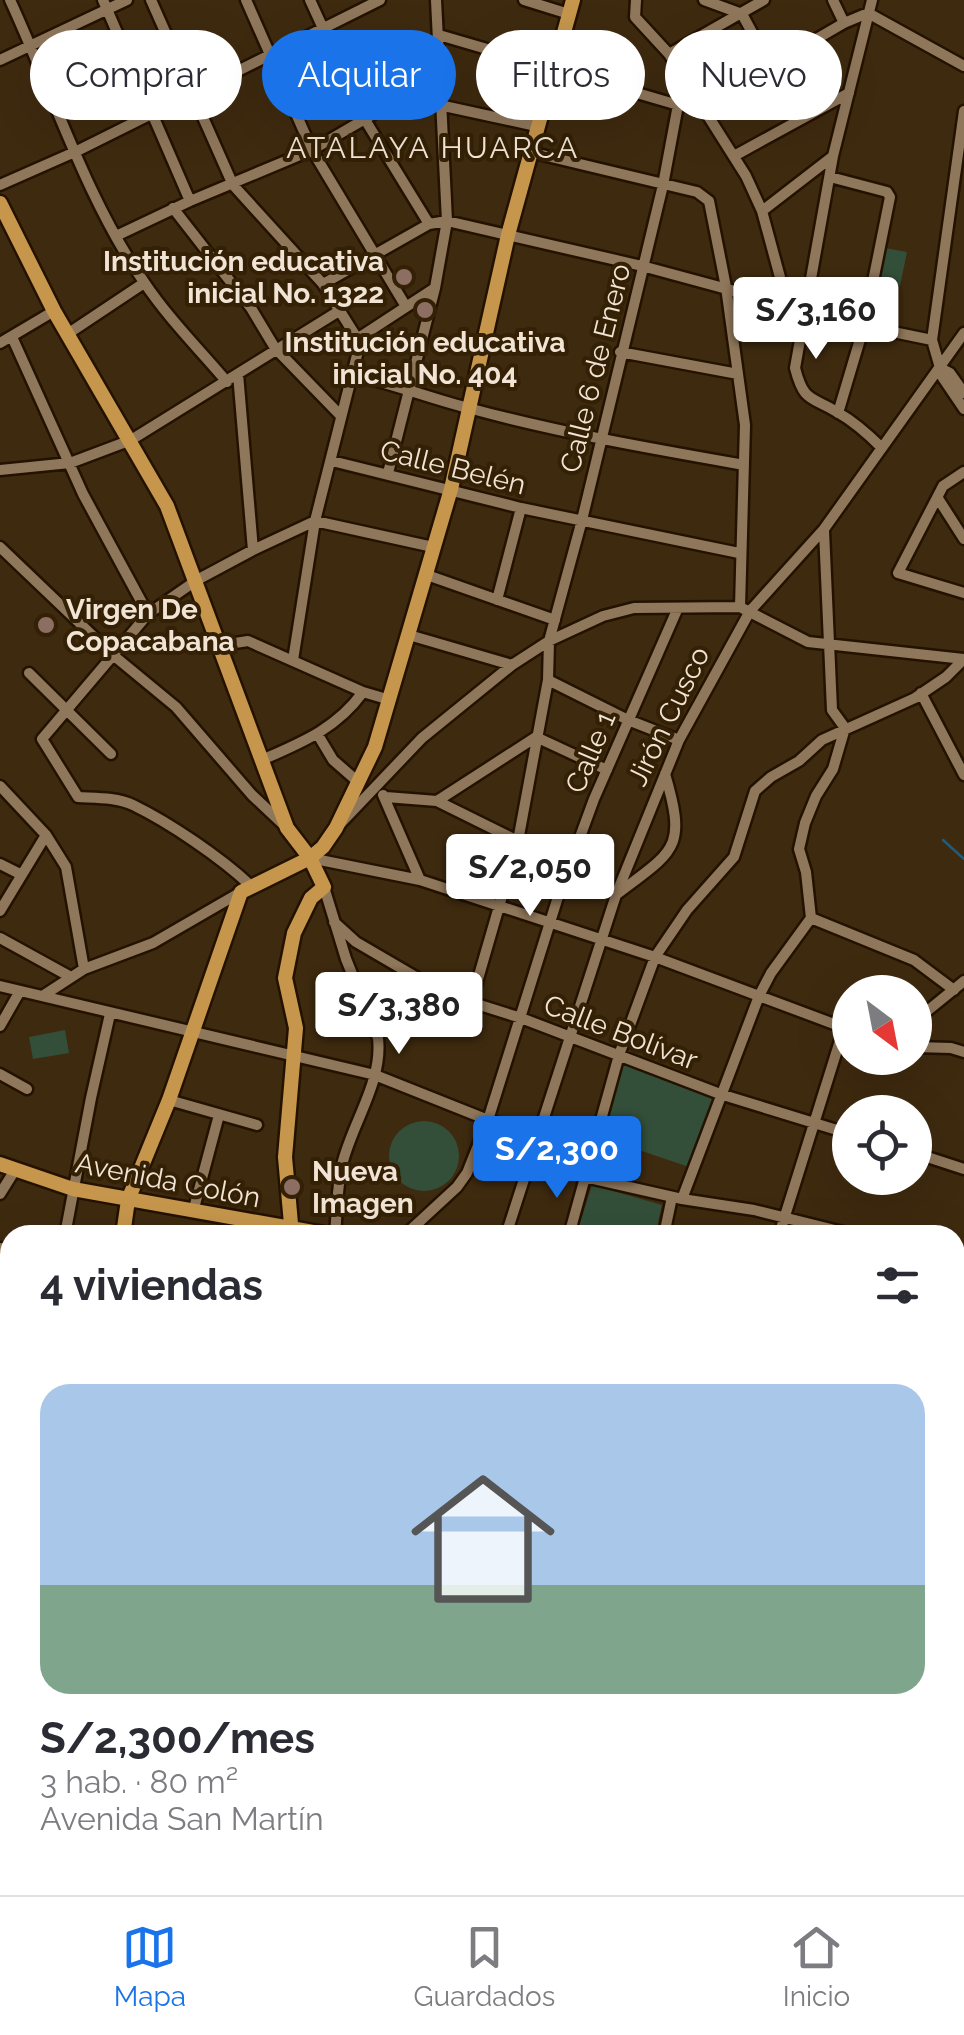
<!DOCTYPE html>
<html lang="es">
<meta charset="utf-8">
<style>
:root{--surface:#fff;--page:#f7f7f7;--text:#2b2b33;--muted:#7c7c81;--line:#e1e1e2;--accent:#1a73e8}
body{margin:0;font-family:Raleway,sans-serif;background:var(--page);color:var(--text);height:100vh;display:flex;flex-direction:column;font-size:38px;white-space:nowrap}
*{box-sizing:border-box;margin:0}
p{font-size:32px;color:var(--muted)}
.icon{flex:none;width:55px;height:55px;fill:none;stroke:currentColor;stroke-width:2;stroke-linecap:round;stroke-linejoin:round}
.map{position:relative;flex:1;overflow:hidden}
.side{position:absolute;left:0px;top:1225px;width:965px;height:670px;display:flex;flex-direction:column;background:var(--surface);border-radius:30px 30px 0 0;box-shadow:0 10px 40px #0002}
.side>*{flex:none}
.hud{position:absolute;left:30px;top:30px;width:905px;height:90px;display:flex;gap:20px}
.needle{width:65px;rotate:148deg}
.buttons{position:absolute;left:832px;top:975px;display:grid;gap:20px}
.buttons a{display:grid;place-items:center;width:100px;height:100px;border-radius:50%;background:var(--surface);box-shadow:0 10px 40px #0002;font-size:50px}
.price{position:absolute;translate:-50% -85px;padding:0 22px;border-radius:10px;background:#fff;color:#222;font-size:32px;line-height:65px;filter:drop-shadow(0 2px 5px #0008)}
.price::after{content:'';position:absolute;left:50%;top:60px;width:30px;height:22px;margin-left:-15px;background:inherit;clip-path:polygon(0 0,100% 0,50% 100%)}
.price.current{background:var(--accent);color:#fff}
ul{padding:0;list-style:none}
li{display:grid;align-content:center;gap:20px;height:530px;padding:0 40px}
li+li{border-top:2px solid var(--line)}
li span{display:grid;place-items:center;height:310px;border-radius:30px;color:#555}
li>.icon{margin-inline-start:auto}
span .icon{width:180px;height:180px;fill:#fffc;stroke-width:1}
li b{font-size:42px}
h2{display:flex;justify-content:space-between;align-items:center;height:120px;padding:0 40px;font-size:42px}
.pill{padding:0 35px;border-radius:45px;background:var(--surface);box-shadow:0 10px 40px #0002;font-size:35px;line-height:90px}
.pill.current{background:var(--accent);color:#fff}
.menu{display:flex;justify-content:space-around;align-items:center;height:140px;border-top:2px solid var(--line);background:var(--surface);font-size:28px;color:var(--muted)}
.menu a{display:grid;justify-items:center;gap:5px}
.menu .current{color:var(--accent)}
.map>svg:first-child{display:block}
</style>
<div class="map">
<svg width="964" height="1895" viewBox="0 0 964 1895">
<rect width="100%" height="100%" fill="#3e2a0f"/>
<path fill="#334f39" d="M 885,248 L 907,252 L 900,286 L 878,283 Z
M 65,1030 L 69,1053 L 33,1059 L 29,1037 Z
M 619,1059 L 717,1095 L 692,1168 L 627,1146 L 630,1137 L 612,1130 L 616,1119 L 605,1115 Z
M389 1156a35 35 0 1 1 70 0a35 35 0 1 1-70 0Z
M 592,1185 L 662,1205 L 655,1235 L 576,1235 Z"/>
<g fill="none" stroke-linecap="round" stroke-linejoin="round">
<path stroke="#1f5c7e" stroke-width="2.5" d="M 943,840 L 964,859"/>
<g stroke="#241200" stroke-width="15">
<path id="minor" d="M 10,0 C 52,91 87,201 144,282 C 168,318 199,349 227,382
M 103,0 L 190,201
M 151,0 L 233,185 L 323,284 L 360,343 L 315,521 L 293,660
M 246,0 L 312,150 L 405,305
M 310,0 L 364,118 L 429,224
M 524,0 L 569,14
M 636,0 L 635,17 L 669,54 L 746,176 L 762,211 L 787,303
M 704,0 L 742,14 L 799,119
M 833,0 L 844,23
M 872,0 L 833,156 L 795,368 C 804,403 811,396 837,412 C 853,421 869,435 882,448
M 439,35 L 678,105 L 701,106 L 844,23 L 868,13 L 964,66
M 669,54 L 764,0
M 0,60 L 127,0
M 444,106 L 536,126
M 964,111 L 932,340 L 943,378 L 964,409
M 530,152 L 697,192 L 709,201 L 726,287 L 745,425 L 740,607
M 734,156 L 849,93
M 830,177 L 887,192 L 890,197 L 864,326 L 838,413
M 0,185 L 77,151 L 380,0
M 173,208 L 251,308 L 275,348 L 341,416
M 762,211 L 832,157
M 116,236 L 190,201 L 312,150 L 442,74
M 323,284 L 429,224 L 447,221 L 642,266 L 864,326 L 932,340
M 69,333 L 144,283
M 12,337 L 83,494 L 148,614
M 357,339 L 435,288
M 0,343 L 54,311
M 620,352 L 738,374
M 940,368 L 950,373 L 964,393
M 238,374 L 253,550
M 354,375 C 394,384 432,399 472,409 C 561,433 653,449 744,465
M 332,461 L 521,508 L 739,553
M 0,470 L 70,463 L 131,440 L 339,311
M 964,472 L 943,486 L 898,573 L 964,593
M 388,473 L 435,288 L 447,221 L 436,0
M 939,500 L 964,539
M 0,547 L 113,655 L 176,707 L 252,795 L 286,827
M 427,575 L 555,620
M 497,600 L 521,508
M 409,635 L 512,665
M 222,645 L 248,641 L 363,692 L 390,700
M 29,673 L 111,754
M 548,680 L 628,720 L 679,740
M 921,693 L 964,775
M 318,735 L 333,760 L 357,781
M 264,759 C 303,742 337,728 363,692
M 0,786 L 46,835 L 66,867 L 84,969
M 383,795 L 420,880
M 386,797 L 437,801 L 518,841
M 437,801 L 536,737 L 607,770
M 341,823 L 422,738 L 512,665 L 549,641 L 603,616 L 634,608 L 740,607 L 808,642 L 964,659
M 310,858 L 420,880 L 655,957 L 850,1030
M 0,864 L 20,874
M 250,885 C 220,857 170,823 133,805 C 116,797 96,798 78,797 L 42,739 L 148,614 L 197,580 L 253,550 L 315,521 L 433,547
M 324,887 L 346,959 L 378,1038 C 383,1082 352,1123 342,1165 C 337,1187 337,1212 335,1235
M 617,894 C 675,850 687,849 665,774
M 0,911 L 46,835
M 811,918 L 914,960 L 954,990
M 334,922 L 356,942 L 445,994 L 521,1018 L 720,1094 L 850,1134
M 0,938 L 69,976
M 0,986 L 375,1075 L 488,1120 L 592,1150
M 44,995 L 84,969 L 153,943 L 241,892
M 471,1003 L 518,841 L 548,680 L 549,641 L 582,520 L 663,185 L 678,105
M 0,1026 L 20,991
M 915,1026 L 926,1012 L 964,981
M 915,1047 L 951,1048 L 964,1052
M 0,1074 L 27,1089
M 169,1100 L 257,1125
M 915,1153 L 964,1169
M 585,1177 L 682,1199 L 754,1210 L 855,1235
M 0,1194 L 15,1170
M 682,1199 L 759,996 L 771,973 L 811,918 L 806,872 L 799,849 L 805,823 L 816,796 L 833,769 L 845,728 L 832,710 L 824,531
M 193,1212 L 219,1115
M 65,1235 L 91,1098 L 110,1014
M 405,1235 L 457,1187 L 467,1173 L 488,1120 L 557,900 L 594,799 L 677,610
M 506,1235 L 616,895 L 679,740 L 750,611 L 824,529 L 964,333
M 569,1235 L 619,1055 L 655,957 L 687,910 L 734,857 L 755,791 L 771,777 L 799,761 L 822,740 L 915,698 L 946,677 L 964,659
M 664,1235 L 672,1197
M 779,1235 L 844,1028
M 0,1248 L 10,1254
M 955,1261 L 964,1263
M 0,1321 L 10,1329
M 0,1382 L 10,1373
M 955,1389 L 964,1392
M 0,1493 L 10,1504
M 0,1569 L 10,1561
M 955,1592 L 964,1575
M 955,1741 L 964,1731
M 955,1811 L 964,1815
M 172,1885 L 181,1895
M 269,1885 L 278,1895
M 785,1885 L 800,1895
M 882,1885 L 910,1895
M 24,1895 L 27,1885
M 194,1895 L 205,1885
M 416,1895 L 419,1885
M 487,1895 L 491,1885
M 739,1895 L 744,1885
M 866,1895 L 870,1885"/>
</g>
<g stroke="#241200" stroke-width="19">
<path id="major" d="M 0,203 L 54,311 L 167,506 L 287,828 L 310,858 L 324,887 L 311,898 L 294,933 L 285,978 L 296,1028 L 285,1157 L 292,1235
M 0,1164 L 73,1189 L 330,1235
M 123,1235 L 128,1200 L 169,1100 L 241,892 L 310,858 L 323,847 L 336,828 L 375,747 L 451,489 L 508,235 L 573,0
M 955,1439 L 964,1440
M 0,1481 L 10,1472
M 955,1599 L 964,1608
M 955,1619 L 964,1629
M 0,1706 L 10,1715
M 0,1724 L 10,1733
M 630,1885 L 639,1895
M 92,1895 L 95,1885
M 348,1895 L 351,1885"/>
</g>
<use href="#minor" stroke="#8f775b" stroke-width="10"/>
<use href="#major" stroke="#c6964c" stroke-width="14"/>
</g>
<g fill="#8d6e63" stroke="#332005" stroke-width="4">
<circle cx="404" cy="277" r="10"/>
<circle cx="425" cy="310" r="10"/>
<circle cx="46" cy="625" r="10"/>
<circle cx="292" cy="1187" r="10"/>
</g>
<g text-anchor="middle" stroke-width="8" stroke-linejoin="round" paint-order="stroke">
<g font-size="28" font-weight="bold" fill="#f1e4d5" stroke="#332005" text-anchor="start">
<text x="384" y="271" text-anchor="end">Institución educativa<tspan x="384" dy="32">inicial No. 1322</tspan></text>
<text x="425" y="352" text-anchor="middle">Institución educativa<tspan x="425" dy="32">inicial No. 404</tspan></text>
<text x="66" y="619">Virgen De<tspan x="66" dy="32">Copacabana</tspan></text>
<text x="312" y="1181">Nueva<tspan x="312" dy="32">Imagen</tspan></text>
</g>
<g font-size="28" fill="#f1e4d5" stroke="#332005">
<text transform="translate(595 368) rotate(-76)" y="10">Calle 6 de Enero</text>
<text transform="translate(453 467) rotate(14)" y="10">Calle Belén</text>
<text transform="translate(668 716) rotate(-64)" y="10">Jirón Cusco</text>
<text transform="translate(590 752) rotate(-67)" y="10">Calle 1</text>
<text transform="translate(621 1032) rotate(21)" y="10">Calle Bolívar</text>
<text transform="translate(168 1180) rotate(11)" y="10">Avenida Colón</text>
</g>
<g font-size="30" letter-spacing="2.5" fill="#f1e4d5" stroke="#332005">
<text x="433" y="158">ATALAYA HUARCA</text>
</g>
</g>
</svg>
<div class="buttons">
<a><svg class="needle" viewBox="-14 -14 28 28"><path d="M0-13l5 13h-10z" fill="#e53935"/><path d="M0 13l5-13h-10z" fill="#7c7c81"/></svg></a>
<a><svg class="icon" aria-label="locate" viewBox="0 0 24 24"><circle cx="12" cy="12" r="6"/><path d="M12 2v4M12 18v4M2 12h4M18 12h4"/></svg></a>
</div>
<b class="price" style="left:816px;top:362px">S/3,160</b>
<b class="price" style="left:530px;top:919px">S/2,050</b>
<b class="price" style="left:399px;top:1057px">S/3,380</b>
<b class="price current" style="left:557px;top:1201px">S/2,300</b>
<div class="hud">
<a class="pill">Comprar</a>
<a class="pill current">Alquilar</a>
<a class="pill">Filtros</a>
<a class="pill">Nuevo</a>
</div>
<section class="side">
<h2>4 viviendas<svg class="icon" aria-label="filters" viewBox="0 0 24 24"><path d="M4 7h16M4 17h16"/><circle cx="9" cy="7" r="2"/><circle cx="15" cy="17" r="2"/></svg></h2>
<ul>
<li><span style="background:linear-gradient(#a9c7e8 65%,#7fa58c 0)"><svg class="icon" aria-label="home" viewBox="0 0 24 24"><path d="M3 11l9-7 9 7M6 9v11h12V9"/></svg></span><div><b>S/2,300/mes</b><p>3 hab. · 80 m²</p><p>Avenida San Martín</p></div></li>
</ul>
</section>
</div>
<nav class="menu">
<a class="current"><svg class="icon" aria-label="map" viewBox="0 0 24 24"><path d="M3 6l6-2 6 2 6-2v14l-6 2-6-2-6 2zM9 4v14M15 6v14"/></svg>Mapa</a>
<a><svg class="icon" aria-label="saved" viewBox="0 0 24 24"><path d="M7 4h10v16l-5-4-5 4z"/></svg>Guardados</a>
<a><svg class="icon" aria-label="home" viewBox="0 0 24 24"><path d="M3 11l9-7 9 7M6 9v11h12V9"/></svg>Inicio</a>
</nav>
